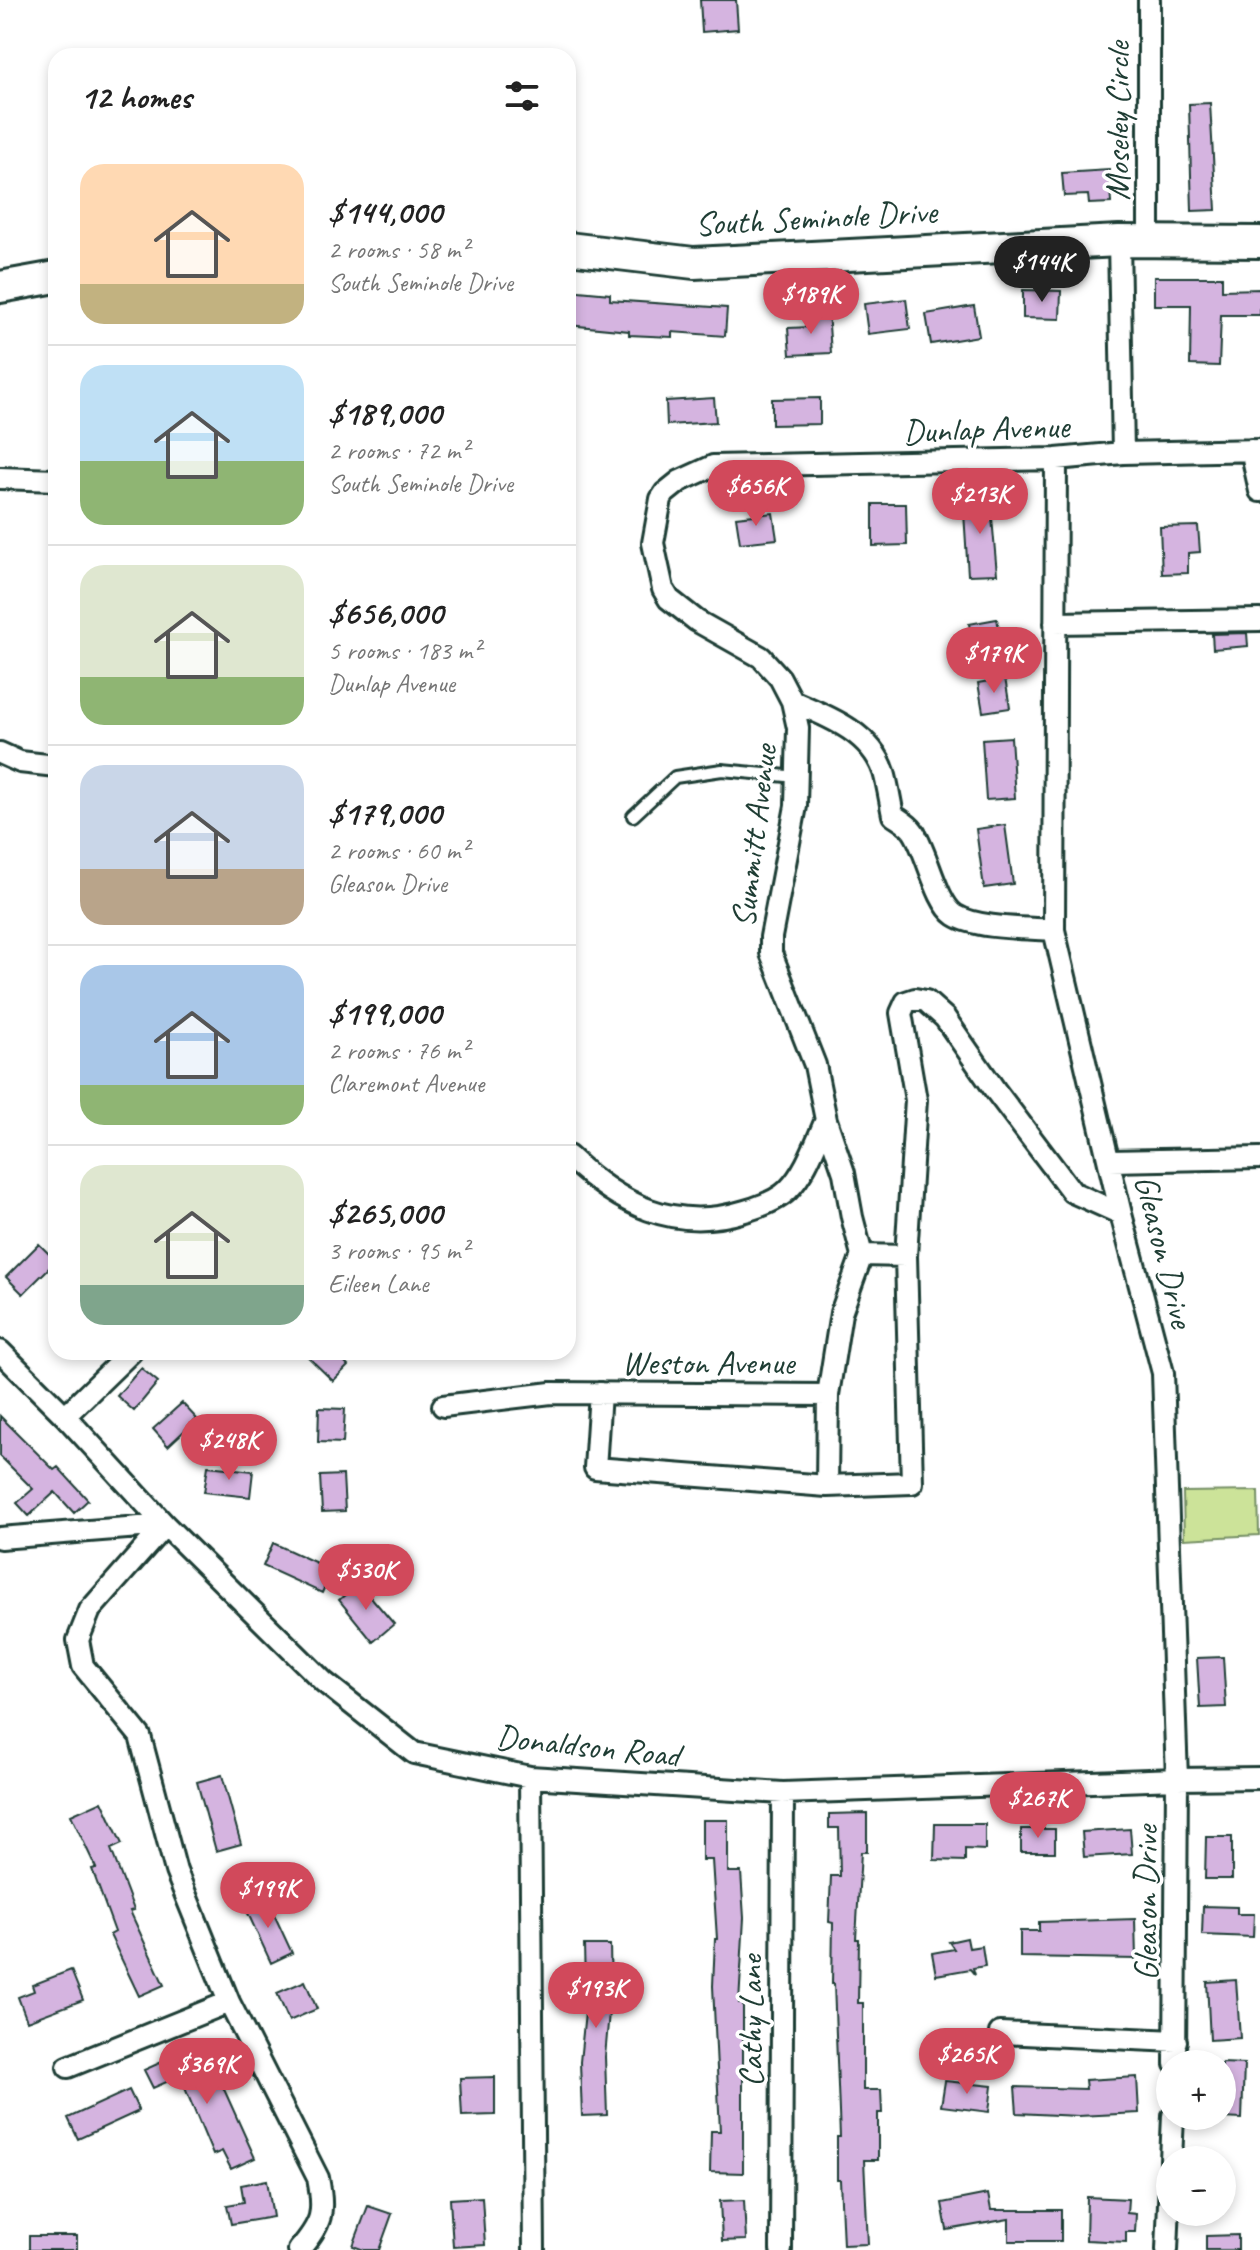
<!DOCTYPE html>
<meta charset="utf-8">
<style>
:root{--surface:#fff;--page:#f2f2f2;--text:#222;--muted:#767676;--line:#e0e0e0;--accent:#d1495b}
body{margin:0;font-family:Caveat,sans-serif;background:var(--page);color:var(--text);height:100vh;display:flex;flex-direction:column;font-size:30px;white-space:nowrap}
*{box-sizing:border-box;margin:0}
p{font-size:26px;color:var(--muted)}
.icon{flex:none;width:44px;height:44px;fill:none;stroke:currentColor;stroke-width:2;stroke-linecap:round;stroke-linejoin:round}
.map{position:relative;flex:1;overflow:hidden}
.side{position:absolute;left:48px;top:48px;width:528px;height:1312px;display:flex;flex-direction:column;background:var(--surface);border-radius:24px;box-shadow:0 4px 12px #0003}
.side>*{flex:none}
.tools{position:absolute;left:1156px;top:2050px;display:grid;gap:16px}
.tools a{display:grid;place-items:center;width:80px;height:80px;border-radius:50%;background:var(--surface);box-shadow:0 4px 12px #0003;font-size:40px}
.price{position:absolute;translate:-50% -68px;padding:0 18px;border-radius:28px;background:var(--accent);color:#fff;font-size:26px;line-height:52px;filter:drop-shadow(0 2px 4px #0008)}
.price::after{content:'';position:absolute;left:50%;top:48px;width:24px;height:18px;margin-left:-12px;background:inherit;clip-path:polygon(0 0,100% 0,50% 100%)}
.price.active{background:#222;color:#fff}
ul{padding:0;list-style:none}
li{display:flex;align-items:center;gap:24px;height:200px;padding:0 32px}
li+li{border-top:2px solid var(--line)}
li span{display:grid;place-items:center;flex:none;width:224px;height:160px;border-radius:24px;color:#555}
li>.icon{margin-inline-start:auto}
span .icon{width:96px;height:96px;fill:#fffc;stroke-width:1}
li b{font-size:34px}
h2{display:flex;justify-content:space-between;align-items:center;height:96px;padding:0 32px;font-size:34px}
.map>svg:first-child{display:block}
</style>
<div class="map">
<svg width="1260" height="2250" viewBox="0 0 1260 2250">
<rect width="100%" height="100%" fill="#fff"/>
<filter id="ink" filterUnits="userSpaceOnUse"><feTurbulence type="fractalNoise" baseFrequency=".0125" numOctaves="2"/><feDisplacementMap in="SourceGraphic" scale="16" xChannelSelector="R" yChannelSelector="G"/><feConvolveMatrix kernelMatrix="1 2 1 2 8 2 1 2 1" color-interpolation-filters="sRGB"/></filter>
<g filter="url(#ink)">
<path fill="#cce399" stroke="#769066" stroke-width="2" d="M 1258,1491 L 1259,1535 L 1184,1539 L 1183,1492 Z"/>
<path fill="#d5b4e0" stroke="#1f3d34" stroke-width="2" d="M 700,0 L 736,0 L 738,29 L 702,32 Z
M 1210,103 L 1216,210 L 1192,211 L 1189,104 Z
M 1109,170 L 1111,203 L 1089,204 L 1088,195 L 1064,196 L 1062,173 Z
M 1154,277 L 1222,277 L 1222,290 L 1260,289 L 1260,315 L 1221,315 L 1219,366 L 1190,365 L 1191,305 L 1154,305 Z
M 568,290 L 610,294 L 610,300 L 727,308 L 725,336 L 672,332 L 672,337 L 629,335 L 629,331 L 568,325 Z
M 1023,290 L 1061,291 L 1060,319 L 1023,318 Z
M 906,299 L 910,329 L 868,334 L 864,304 Z
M 974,306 L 979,336 L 931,344 L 926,314 Z
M 828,311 L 831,353 L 790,355 L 788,328 L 811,327 L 810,312 Z
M 714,398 L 716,422 L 667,425 L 666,401 Z
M 820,398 L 820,424 L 772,425 L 772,399 Z
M 990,495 L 997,574 L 968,575 L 963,497 Z
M 873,504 L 906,504 L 907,545 L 873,546 Z
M 773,513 L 777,539 L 740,543 L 736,517 Z
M 1198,526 L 1200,552 L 1188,553 L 1188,573 L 1162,574 L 1160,527 Z
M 997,619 L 1003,647 L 975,653 L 969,624 Z
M 1247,633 L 1248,646 L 1213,649 L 1212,634 Z
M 1005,678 L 1010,708 L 983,712 L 978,683 Z
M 1011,737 L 1015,798 L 986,800 L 982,739 Z
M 1005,825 L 1013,884 L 984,888 L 976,829 Z
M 39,1244 L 56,1261 L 23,1294 L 6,1277 Z
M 303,1352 L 334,1352 L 348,1366 L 333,1381 Z
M 141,1368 L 158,1382 L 134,1411 L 117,1396 Z
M 182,1403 L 197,1419 L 168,1446 L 153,1429 Z
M 319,1408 L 345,1409 L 343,1443 L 318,1442 Z
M 0,1416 L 54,1470 L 58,1467 L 88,1500 L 74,1513 L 55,1492 L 29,1516 L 17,1503 L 33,1489 L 0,1456 Z
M 208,1466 L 253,1471 L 250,1497 L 204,1492 Z
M 343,1475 L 345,1511 L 322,1512 L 320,1476 Z
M 273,1543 L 332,1570 L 322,1593 L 263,1566 Z
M 359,1583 L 394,1624 L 373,1642 L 339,1600 Z
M 1223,1657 L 1226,1707 L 1200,1708 L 1197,1658 Z
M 222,1775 L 241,1844 L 216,1851 L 197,1782 Z
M 102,1801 L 122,1844 L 111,1849 L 134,1910 L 130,1911 L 164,1985 L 139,1996 L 110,1935 L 115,1932 L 92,1869 L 96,1868 L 71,1815 Z
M 867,1813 L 867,1852 L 861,1852 L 856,1939 L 859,1939 L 858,2003 L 863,2003 L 863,2090 L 881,2090 L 882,2113 L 878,2113 L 878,2160 L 864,2160 L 868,2244 L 843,2245 L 840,2180 L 837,2180 L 837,2137 L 840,2137 L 834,1984 L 832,1984 L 833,1923 L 829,1922 L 831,1876 L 840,1876 L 839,1828 L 829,1828 L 829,1814 Z
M 702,1820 L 728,1820 L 728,1872 L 741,1872 L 744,1918 L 739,2003 L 743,2003 L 743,2173 L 710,2172 L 711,2131 L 720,2131 L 713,1986 L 715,1939 L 717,1939 L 712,1860 L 702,1860 Z
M 935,1824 L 985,1824 L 985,1850 L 965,1849 L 965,1861 L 934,1860 Z
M 1021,1829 L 1055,1829 L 1055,1852 L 1021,1852 Z
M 1130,1829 L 1132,1854 L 1084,1857 L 1082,1832 Z
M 1206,1837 L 1232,1837 L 1232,1879 L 1205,1879 Z
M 266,1897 L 292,1953 L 271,1963 L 245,1907 Z
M 1203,1906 L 1237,1907 L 1237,1914 L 1254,1914 L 1253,1937 L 1202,1935 Z
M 1135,1919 L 1136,1959 L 1020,1957 L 1020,1931 L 1039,1931 L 1039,1922 Z
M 967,1938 L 969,1948 L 982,1946 L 985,1966 L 973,1968 L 975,1975 L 970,1969 L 936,1975 L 932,1953 L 954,1949 L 949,1942 Z
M 584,1945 L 610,1945 L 611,1990 L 605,2057 L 607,2115 L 582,2116 L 580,2062 L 588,1983 L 585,1983 Z
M 71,1970 L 83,2000 L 27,2021 L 18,1997 L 34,1991 L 32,1985 Z
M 1236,1980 L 1240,2038 L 1210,2040 L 1207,1982 Z
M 305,1981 L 317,2009 L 289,2021 L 277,1993 Z
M 184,2052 L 189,2062 L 196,2059 L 202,2072 L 214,2067 L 255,2158 L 231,2169 L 222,2151 L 213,2155 L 180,2076 L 153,2088 L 144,2070 Z
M 1222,2063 L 1244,2064 L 1242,2119 L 1222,2118 Z
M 495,2077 L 495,2115 L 462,2116 L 460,2078 Z
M 1137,2077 L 1139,2113 L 1078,2116 L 1017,2113 L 1015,2087 L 1086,2089 L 1085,2080 Z
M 945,2081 L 992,2086 L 989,2112 L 941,2106 Z
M 129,2090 L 139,2111 L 78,2139 L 68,2118 Z
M 267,2180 L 273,2217 L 231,2224 L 227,2205 L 244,2202 L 241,2185 Z
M 988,2194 L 991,2210 L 1061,2210 L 1061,2241 L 1009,2241 L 1009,2219 L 947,2230 L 942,2203 Z
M 482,2197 L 485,2245 L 453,2247 L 450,2199 Z
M 1087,2197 L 1128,2199 L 1127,2213 L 1136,2214 L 1135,2232 L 1126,2232 L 1126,2242 L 1086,2240 Z
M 744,2200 L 746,2240 L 722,2241 L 720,2201 Z
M 368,2206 L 392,2214 L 379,2250 L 364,2250 L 353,2246 Z
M 1238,2235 L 1238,2250 L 1206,2250 L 1206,2236 Z
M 29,2236 L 77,2236 L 77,2250 L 29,2250 Z"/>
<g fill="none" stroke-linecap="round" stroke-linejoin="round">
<g stroke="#1f3d34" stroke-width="16">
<path id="lane" d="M 633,816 L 675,777 L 722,770 L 798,777"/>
</g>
<g stroke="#1f3d34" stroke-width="26">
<path id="street" d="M 1119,241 L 1123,453
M 1149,242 L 1149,0
M 1251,450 L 1260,491
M 1056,459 L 1054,930 L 1121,1214 L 1163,1373 L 1177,1779 L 1175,2064
M 0,478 L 56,480
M 1055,623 L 1260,620
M 792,701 C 827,716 871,732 884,772 C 888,786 890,801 893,815 C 900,820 908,824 913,831 C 927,851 936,902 955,915 C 977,929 1028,928 1054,930
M 0,753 L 20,762 L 56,766
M 568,1156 C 619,1204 673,1233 745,1211 C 759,1207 777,1201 788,1190 C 806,1172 816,1142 826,1120
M 1110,1161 L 1260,1158
M 906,1256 L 862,1255 L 852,1217 L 844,1173 L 826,1120 L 815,1065 L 771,953 L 771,937 L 796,806 L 798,728 L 792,701 L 780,678 L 761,657 L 697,621 L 669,599 L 663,589 L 653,543 L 661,499 L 665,493 L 680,481 L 713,466 L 1056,459 L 1123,453 L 1260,450
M 0,1351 L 65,1416 L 165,1525 L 90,1610 L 78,1640 L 83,1666 L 140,1736 L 176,1871 L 229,2002 L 318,2178 C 325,2213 322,2223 299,2250
M 600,1393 L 595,1468 L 827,1486
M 828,1395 L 827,1486 L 912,1483 L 906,1256 L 916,1100 L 901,1013 L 906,1002 L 915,999 L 926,1001 L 945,1018 L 995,1090 L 1072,1192 L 1121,1214
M 443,1406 L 551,1393 L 828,1395 L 841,1313 L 862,1255
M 65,1416 L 131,1352
M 0,1538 L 165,1525 L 324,1682 L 414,1753 L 530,1777 L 783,1793 L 1177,1779 L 1260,1778
M 530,1777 L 534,2250
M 1000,2033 L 1176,2041
M 68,2067 L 229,2002
M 1171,2160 L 1173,2116
M 781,2250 L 783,1793
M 1167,2250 L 1170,2180"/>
</g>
<g stroke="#1f3d34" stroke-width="36">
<path id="secondary" d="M 568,248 L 694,263 L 1119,241 L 1260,242
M 0,287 L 56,277"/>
</g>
<use href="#lane" stroke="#fff" stroke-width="10"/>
<use href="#street" stroke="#fff" stroke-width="20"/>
<use href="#secondary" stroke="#fff" stroke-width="30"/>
</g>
</g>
<g text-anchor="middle" stroke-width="7" stroke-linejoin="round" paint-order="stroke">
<g font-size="34" fill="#1f3d34" stroke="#fff">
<text transform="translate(1117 121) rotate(-90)" y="12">Moseley Circle</text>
<text transform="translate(816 217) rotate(-3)" y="12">South Seminole Drive</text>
<text transform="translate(986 428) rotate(-2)" y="12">Dunlap Avenue</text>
<text transform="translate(753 836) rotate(-83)" y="12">Summitt Avenue</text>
<text transform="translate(1165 1251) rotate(76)" y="12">Gleason Drive</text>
<text x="708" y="1374">Weston Avenue</text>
<text transform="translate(588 1745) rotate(6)" y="12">Donaldson Road</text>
<text transform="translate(1145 1903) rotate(-90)" y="12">Gleason Drive</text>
<text transform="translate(750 2021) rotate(-90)" y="12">Cathy Lane</text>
</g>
</g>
</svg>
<div class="tools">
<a>+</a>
<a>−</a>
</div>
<b class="price active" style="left:1042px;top:304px">$144K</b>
<b class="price" style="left:811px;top:336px">$189K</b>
<b class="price" style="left:756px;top:528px">$656K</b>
<b class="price" style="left:980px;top:536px">$213K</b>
<b class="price" style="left:994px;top:695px">$179K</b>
<b class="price" style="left:229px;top:1482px">$248K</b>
<b class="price" style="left:366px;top:1612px">$530K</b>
<b class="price" style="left:1038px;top:1840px">$267K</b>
<b class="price" style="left:268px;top:1930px">$199K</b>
<b class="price" style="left:596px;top:2030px">$193K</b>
<b class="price" style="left:967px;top:2096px">$265K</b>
<b class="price" style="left:207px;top:2106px">$369K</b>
<section class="side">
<h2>12 homes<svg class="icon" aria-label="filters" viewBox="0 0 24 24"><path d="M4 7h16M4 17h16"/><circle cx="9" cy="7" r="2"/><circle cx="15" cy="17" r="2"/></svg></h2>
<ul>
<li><span style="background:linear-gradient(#ffd9b3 75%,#c2b280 0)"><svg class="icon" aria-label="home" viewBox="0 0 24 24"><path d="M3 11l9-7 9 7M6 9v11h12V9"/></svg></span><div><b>$144,000</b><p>2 rooms · 58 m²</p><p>South Seminole Drive</p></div></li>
<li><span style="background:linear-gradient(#bfe0f5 60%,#8fb573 0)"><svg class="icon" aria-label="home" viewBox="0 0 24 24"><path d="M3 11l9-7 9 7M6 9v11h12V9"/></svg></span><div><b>$189,000</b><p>2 rooms · 72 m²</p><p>South Seminole Drive</p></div></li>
<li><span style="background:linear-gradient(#dfe7d0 70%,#8fb573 0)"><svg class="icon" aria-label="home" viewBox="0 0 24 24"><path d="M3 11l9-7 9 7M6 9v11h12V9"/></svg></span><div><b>$656,000</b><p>5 rooms · 183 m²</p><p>Dunlap Avenue</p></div></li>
<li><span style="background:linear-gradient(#c9d6e8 65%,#b9a48a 0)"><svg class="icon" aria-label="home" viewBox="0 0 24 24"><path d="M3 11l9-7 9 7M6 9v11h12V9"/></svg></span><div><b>$179,000</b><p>2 rooms · 60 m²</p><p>Gleason Drive</p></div></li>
<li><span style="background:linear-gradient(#a9c7e8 75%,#8fb573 0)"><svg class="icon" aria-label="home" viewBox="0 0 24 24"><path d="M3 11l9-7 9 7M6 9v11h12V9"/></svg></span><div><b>$199,000</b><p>2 rooms · 76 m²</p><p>Claremont Avenue</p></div></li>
<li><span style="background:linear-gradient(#dfe7d0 75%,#7fa58c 0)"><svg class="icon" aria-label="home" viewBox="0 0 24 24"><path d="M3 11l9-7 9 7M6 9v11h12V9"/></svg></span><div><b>$265,000</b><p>3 rooms · 95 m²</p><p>Eileen Lane</p></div></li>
</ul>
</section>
</div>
